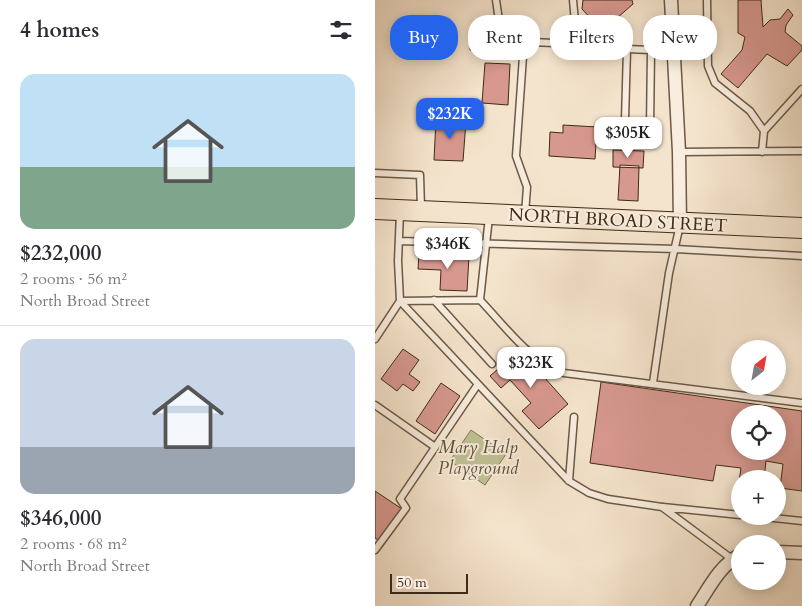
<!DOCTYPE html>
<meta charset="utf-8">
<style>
:root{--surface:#fff;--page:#f2f2f3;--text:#2b2b33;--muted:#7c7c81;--line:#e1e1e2;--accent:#2563eb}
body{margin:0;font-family:Cardo,serif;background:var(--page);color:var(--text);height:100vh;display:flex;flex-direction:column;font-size:19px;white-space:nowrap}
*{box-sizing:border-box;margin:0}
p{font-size:16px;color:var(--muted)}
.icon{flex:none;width:28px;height:28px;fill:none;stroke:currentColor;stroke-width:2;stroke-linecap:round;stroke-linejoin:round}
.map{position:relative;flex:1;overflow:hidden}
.sheet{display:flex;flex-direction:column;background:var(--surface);width:375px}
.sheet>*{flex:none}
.top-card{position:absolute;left:15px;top:15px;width:336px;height:45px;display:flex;gap:10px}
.needle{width:32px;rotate:31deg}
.fabs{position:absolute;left:356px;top:340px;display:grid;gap:10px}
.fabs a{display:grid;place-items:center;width:55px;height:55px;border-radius:50%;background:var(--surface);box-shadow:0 2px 12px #0003;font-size:25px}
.scale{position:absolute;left:15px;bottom:12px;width:78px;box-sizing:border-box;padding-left:5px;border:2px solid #3f2b18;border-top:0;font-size:14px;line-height:18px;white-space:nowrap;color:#3f2b18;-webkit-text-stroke:4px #f8edde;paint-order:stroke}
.price{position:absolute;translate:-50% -42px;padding:0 11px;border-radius:10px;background:#fff;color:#222;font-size:16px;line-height:32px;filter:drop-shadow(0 1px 2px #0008)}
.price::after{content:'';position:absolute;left:50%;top:30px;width:15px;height:11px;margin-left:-8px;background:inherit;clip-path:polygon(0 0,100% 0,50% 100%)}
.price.on{background:var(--accent);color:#fff}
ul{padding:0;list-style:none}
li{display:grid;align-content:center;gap:10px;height:265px;padding:0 20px}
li+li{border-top:1px solid var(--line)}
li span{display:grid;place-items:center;height:155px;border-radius:15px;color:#555}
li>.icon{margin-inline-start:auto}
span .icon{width:90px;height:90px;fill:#fffc;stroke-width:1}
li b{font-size:21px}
h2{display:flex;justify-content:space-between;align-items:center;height:60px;padding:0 20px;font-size:21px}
.chip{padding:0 18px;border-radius:20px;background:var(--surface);box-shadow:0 2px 12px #0003;font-size:18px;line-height:45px}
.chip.on{background:var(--accent);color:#fff}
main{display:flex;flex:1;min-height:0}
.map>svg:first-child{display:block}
</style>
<main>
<section class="sheet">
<h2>4 homes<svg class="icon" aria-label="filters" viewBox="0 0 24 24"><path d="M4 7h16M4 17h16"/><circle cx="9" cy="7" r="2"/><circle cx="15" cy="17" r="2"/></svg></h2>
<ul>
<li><span style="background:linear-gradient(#bfe0f5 60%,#7fa58c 0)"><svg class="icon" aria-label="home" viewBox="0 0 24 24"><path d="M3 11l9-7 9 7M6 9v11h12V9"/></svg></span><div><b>$232,000</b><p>2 rooms · 56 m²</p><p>North Broad Street</p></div></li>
<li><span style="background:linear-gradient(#c9d6e8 70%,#9aa5b1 0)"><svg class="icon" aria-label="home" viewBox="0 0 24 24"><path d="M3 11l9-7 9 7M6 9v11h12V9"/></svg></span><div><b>$346,000</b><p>2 rooms · 68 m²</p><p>North Broad Street</p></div></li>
</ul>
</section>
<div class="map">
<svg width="427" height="606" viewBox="0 0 427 606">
<rect width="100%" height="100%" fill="#f5e4cd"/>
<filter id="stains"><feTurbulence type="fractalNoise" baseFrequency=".004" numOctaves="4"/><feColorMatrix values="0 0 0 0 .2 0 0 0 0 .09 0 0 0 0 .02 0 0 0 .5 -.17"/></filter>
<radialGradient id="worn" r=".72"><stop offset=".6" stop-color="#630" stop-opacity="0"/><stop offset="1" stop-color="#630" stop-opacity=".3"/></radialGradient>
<path fill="#c0c295" stroke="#807656" d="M 96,430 L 131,454 L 110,485 L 75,461 Z"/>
<path fill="#d7988f" stroke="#3f2b18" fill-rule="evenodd" d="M 208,0 L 257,0 L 258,4 L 233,26 L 231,24 L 220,23 L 207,9 Z
M 363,0 L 386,0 L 388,27 L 395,20 L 405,19 L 413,9 L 418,15 L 411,25 L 410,32 L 427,46 L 427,50 L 412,66 L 392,54 L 363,88 L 346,74 L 367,50 L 370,37 L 363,33 Z
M 96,30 L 120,31 L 119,51 L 95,50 Z
M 110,63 L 135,64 L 133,105 L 107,103 Z
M 61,119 L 91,121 L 88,161 L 59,160 Z
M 188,125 L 222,127 L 220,159 L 174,156 L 175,132 L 188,133 Z
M 238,150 L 269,151 L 268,168 L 238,167 Z
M 245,165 L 264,166 L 263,201 L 243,200 Z
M 44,253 L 94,256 L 92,291 L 65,290 L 66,270 L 43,269 Z
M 28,349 L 44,360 L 34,374 L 45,382 L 38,391 L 28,384 L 22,391 L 6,379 Z
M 145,350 L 193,404 L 164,429 L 147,411 L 156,403 L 135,380 L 126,388 L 115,376 Z
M 226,382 L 427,411 L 427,491 L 405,488 L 408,464 L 391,461 L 389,479 L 365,479 L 365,482 L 364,482 L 366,468 L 341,465 L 338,481 L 215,463 ZM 365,414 L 402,414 L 402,451 L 365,451 Z
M 66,383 L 85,396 L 60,434 L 41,421 Z
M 0,491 L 27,509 L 5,541 L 0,538 Z"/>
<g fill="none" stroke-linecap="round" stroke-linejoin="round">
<g stroke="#6c5945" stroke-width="9">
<path id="lane" d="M 121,0 L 126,34 L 136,41 L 242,46 L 252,49
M 198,0 L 202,44
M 332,0 L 333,66 L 340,83 L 375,111 L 389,131
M 149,42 L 141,156 L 152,187 L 150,214
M 276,50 L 275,128 L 269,133 L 256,130 L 251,126 L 250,120 L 252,49 L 299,51
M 304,152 L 427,151
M 387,152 L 389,131 L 427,89
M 0,173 L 45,175 L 46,209
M 25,212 L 23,261 L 25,301 L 194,481 L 214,493 L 233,499 L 287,507 L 357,559
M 114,217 L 105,300 C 129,325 155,362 189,373 L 427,403
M 24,241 L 301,249 L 427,256
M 59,300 L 117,364
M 0,339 L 25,301 L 105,300
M 278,383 L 294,273 L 305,225
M 0,405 L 60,447
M 194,481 L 199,417
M 288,507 L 365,515
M 380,516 L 427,521
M 0,550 L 31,508 L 25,499 L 103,384"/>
</g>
<g stroke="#6c5945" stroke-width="15">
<path id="street" d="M 296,0 L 304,152 L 305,223
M 402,552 L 427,553
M 322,606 C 334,588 345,565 365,555"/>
</g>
<g stroke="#3f2b18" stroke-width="22">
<path id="primary" d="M 0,209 L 427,228"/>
</g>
<use href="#lane" stroke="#f8edde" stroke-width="6"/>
<use href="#street" stroke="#f8edde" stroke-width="12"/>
<use href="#primary" stroke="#f5e4cd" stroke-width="20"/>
</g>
<g text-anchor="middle" stroke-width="4" stroke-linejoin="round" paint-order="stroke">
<g font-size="18" fill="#3f2b18" stroke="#f8edde">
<text transform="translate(243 220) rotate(3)" y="6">NORTH BROAD STREET</text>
</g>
<g font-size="18" font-style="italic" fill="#5f5137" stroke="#f8edde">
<text x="103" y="453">Mary Halp<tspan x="103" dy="21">Playground</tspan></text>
</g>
</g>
<rect width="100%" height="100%" filter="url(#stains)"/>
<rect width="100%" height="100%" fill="url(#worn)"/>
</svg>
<div class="fabs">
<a><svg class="needle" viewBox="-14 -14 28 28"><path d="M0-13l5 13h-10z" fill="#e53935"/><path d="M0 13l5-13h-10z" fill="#7c7c81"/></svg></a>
<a><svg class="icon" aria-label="locate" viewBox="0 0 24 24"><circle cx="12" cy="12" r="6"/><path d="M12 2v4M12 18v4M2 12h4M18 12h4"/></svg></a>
<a>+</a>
<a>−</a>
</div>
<div class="scale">50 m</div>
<b class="price on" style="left:75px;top:140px">$232K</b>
<b class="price" style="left:253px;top:159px">$305K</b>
<b class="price" style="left:73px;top:270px">$346K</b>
<b class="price" style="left:156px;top:389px">$323K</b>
<div class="top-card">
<a class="chip on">Buy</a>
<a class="chip">Rent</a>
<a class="chip">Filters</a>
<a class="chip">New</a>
</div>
</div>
</main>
